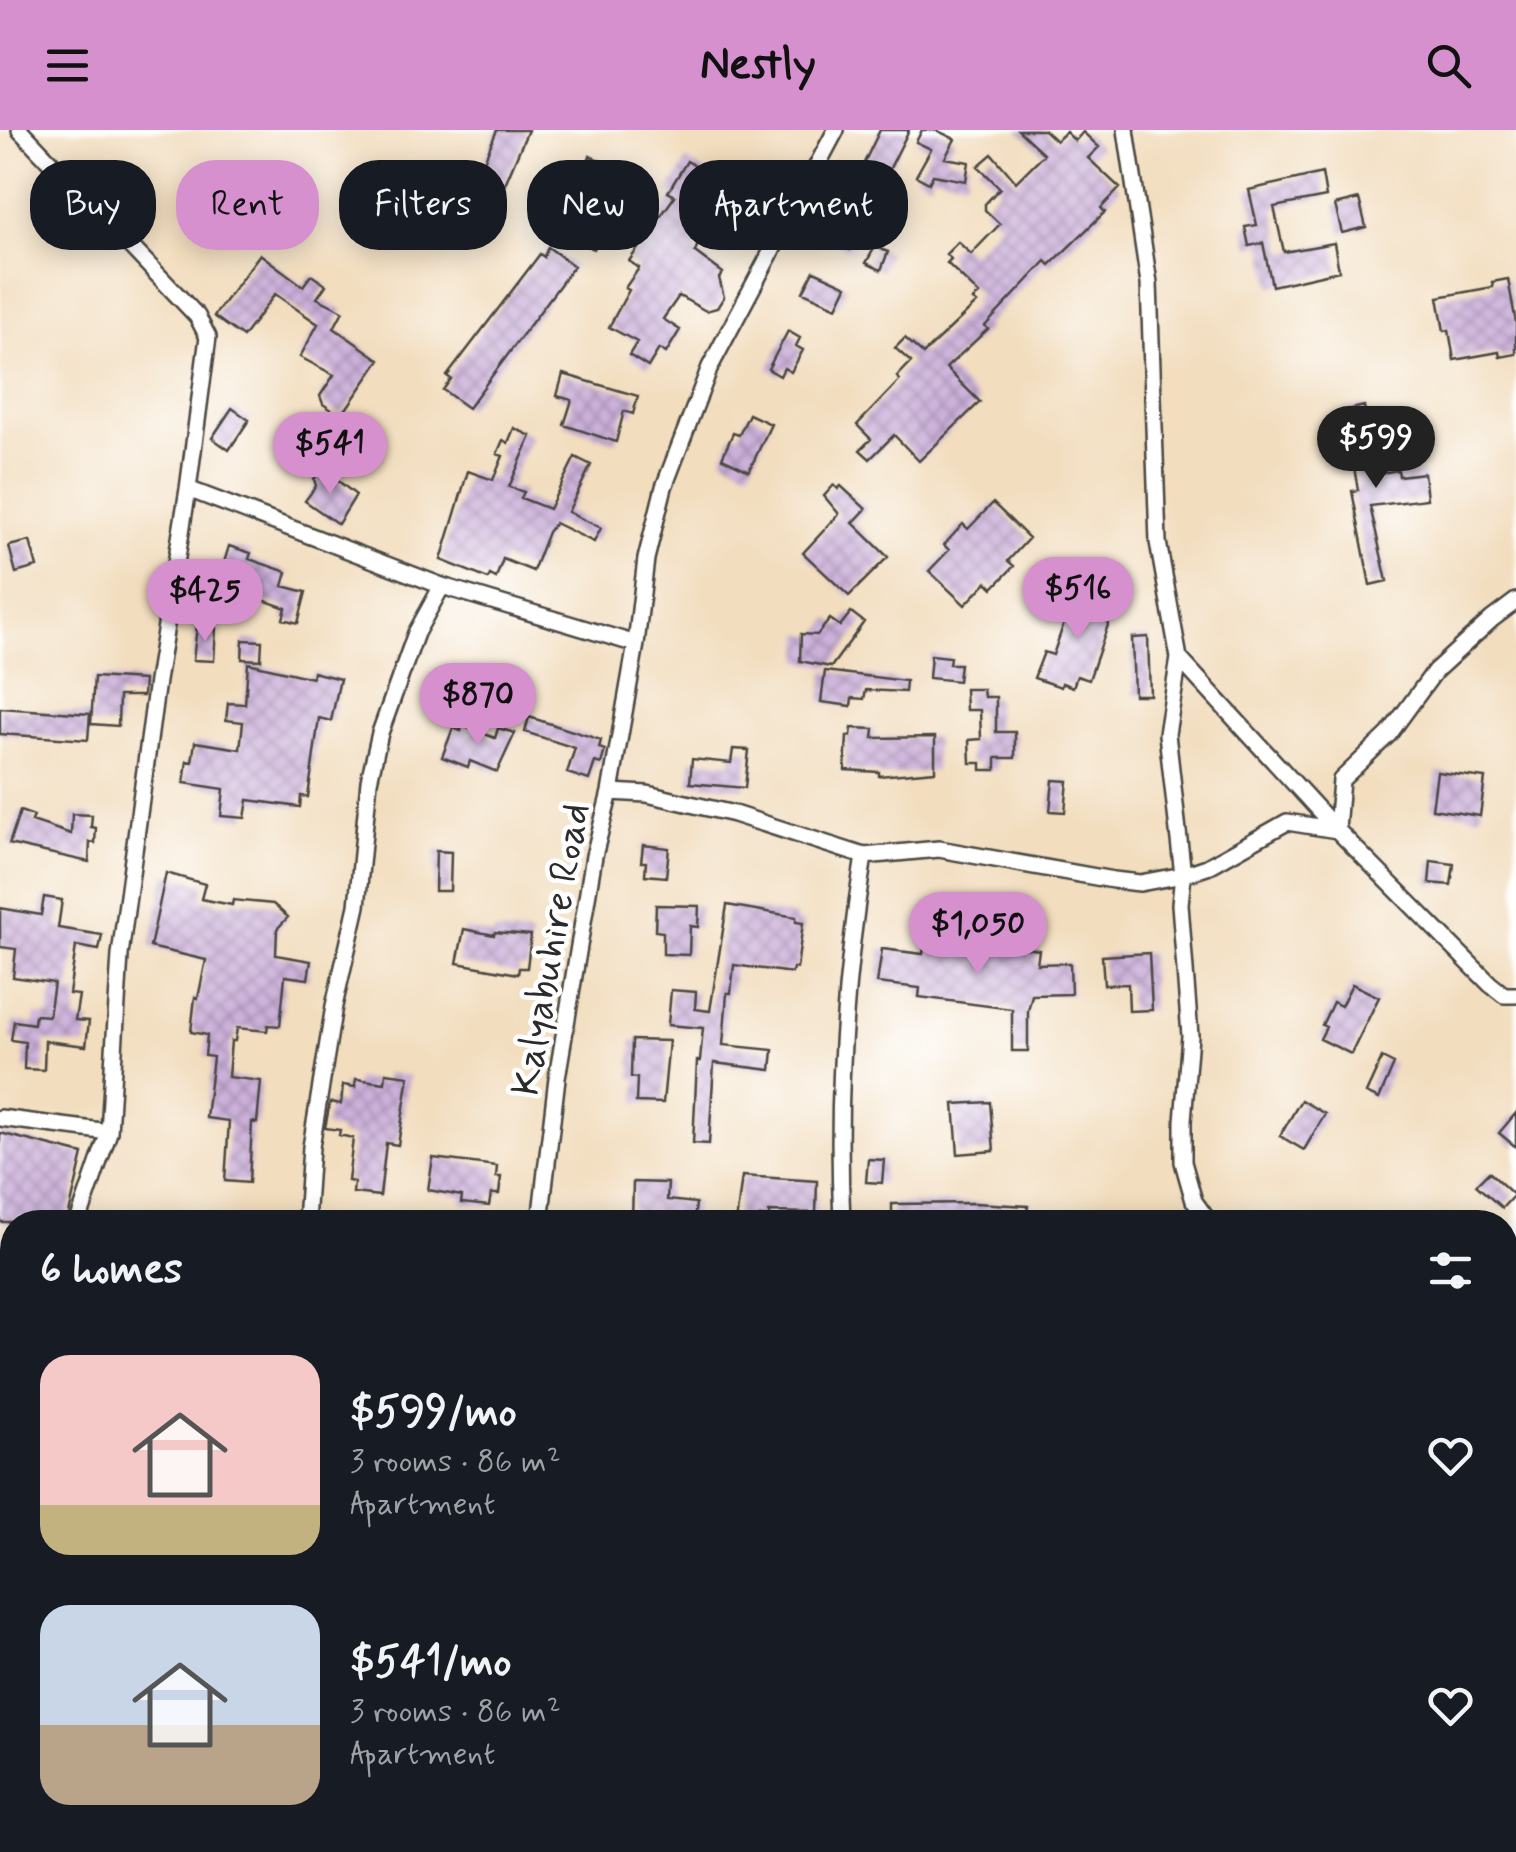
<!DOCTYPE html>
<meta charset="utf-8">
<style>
:root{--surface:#171b24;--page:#20242c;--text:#f1f3f6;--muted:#9ea1a6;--accent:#d690ce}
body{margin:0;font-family:Mynerve,sans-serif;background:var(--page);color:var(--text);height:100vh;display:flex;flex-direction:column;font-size:38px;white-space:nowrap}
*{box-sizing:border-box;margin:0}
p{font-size:32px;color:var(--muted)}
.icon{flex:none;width:55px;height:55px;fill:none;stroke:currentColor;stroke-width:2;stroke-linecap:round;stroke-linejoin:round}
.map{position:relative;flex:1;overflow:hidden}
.side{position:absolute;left:0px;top:1080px;width:1518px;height:642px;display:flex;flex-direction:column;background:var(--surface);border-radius:40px 40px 0 0;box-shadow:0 5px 25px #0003}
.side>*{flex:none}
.guide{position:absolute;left:30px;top:30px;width:1000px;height:90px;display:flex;gap:20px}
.price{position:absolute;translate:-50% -85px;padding:0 22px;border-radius:35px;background:var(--accent);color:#111;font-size:32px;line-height:65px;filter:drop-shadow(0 2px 5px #0008)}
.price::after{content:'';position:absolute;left:50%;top:60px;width:30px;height:22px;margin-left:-15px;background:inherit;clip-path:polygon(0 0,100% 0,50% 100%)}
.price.current{background:#222;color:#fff}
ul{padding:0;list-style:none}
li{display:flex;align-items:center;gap:30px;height:250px;padding:0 40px}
li span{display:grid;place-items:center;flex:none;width:280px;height:200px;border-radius:30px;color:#555}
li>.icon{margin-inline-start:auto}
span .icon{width:120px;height:120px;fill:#fffc;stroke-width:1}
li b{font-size:42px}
h2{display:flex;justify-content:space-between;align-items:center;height:120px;padding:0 40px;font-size:42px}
.chip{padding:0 35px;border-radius:40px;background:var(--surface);box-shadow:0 5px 25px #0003;font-size:35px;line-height:90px}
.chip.current{background:var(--accent);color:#111}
header{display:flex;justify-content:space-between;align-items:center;height:130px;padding:0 40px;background:var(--accent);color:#111;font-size:45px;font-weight:700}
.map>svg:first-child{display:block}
</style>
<header><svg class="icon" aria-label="menu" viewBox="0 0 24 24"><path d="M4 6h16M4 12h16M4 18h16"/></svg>Nestly<svg class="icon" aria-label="search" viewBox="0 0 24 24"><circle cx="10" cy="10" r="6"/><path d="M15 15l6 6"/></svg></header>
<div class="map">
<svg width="1516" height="1722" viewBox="0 0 1516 1722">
<defs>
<pattern id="building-cross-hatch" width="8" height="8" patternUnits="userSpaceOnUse" patternTransform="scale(2.5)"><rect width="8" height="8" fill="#ccb0da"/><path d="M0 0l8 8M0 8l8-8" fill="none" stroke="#a68fb1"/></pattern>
</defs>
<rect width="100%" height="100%" fill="#fff"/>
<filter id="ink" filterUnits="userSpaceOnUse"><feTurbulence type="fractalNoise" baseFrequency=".01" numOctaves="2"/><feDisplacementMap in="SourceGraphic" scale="20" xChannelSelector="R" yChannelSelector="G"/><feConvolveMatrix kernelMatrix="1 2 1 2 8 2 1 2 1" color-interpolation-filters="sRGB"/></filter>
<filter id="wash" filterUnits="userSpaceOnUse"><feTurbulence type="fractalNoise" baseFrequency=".0048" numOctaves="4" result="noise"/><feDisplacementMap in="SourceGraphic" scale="40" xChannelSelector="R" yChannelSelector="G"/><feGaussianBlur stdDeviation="2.25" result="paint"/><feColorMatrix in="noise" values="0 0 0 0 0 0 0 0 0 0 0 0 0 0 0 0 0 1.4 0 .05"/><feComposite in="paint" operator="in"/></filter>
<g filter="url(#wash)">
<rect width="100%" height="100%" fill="#f2ddbe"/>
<g id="blocks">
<path fill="url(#building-cross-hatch)" d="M 497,0 L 528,0 L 502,61 L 476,50 Z
M 880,0 L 909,0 L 885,48 L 862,37 Z
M 922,0 L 936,0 L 955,9 L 945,28 L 969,32 L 966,51 L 933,45 L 929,53 L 916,46 L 931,19 L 916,12 Z
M 1018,0 L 1044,0 L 1056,11 L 1066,2 L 1075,11 L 1083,2 L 1099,17 L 1088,28 L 1120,58 L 1101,78 L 1105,82 L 1050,135 L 1046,131 L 985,196 L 988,199 L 946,238 L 980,272 L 919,331 L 894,305 L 870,329 L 860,320 L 871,309 L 857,295 L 900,250 L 897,247 L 911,232 L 895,218 L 905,208 L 923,224 L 977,173 L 973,170 L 979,164 L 947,133 L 951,129 L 946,124 L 958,112 L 971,124 L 1000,94 L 985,80 L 985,74 L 1000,58 L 978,36 L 992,24 L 1016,52 L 1044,24 Z
M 590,26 L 628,43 L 594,119 L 556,101 Z
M 687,31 L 734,60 L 714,92 L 695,80 L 700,108 L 695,122 L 723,143 L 719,148 L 724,167 L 717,178 L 706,181 L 679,166 L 663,189 L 680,200 L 666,223 L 659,219 L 648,237 L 629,225 L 637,212 L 609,197 L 629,160 L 625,158 L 639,138 L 629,131 L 675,66 L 668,62 Z
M 1322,43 L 1326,67 L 1274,77 L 1284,122 L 1334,113 L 1339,141 L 1272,156 L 1263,113 L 1249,116 L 1245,97 L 1257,95 L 1249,60 Z
M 1359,69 L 1366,97 L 1342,103 L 1335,75 Z
M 843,92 L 860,98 L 850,120 L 835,114 Z
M 548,117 L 574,136 L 468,278 L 443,260 L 451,249 L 447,246 L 540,124 L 544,127 Z
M 875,117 L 888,122 L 881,140 L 866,133 Z
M 260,124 L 303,156 L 311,145 L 326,155 L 317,168 L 343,181 L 334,198 L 380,230 L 344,282 L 336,283 L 323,274 L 320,266 L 334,245 L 300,227 L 318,194 L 275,164 L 243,207 L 214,186 Z
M 814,141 L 847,156 L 837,177 L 803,162 Z
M 1508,149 L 1516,193 L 1516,224 L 1500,227 L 1499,222 L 1454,230 L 1449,200 L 1444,201 L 1438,167 L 1493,157 L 1492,152 Z
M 788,201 L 800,208 L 796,216 L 803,220 L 791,242 L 784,238 L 780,246 L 768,239 Z
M 563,244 L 638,266 L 633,284 L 624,281 L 616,312 L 564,295 L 572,270 L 557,266 Z
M 1364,276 L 1375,344 L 1398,340 L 1399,346 L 1424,343 L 1427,369 L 1370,376 L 1387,451 L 1370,455 L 1352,361 L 1358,360 L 1344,281 Z
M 232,278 L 249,290 L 229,320 L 212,308 Z
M 749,284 L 771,294 L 749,341 L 722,328 L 733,303 L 739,305 Z
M 514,298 L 531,306 L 509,357 L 524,362 L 521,368 L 549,379 L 575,327 L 591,335 L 568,382 L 601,398 L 594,412 L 555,393 L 548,402 L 533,441 L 503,429 L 496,448 L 490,445 L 488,449 L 441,430 L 468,341 L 493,350 L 503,326 L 497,324 L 503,310 L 508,313 Z
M 322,338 L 356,365 L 338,394 L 305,371 L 316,356 L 314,349 Z
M 834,355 L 838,359 L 841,356 L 866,379 L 853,393 L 888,427 L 849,466 L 803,423 L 839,384 L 824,366 Z
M 993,373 L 1029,408 L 1008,431 L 1014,436 L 993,458 L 987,452 L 965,475 L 929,441 L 949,420 L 944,415 L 963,394 L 968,399 Z
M 30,411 L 37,437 L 16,443 L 9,416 Z
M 229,416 L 251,423 L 249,429 L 287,442 L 283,456 L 306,462 L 298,493 L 283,489 L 286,478 L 249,465 L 242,488 L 219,481 L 227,455 L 218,452 Z
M 1095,462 L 1117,469 L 1089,550 L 1077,546 L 1073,557 L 1062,553 L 1061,557 L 1034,548 L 1044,522 L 1053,525 L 1072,470 L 1090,476 Z
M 851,482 L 864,492 L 831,537 L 800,531 L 801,504 L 817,505 L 830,489 L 840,496 Z
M 197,496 L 216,497 L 214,531 L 193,530 Z
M 1148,507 L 1150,565 L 1134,565 L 1132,508 Z
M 243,510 L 262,511 L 261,530 L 242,529 Z
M 931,525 L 950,527 L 949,534 L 960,534 L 958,551 L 929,548 Z
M 248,533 L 312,548 L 313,542 L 340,549 L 331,591 L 319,588 L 308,667 L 301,666 L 300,677 L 248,670 L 245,688 L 221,686 L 224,659 L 184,653 L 187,631 L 192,632 L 195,612 L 240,619 L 243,592 L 226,590 L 228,573 L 245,574 Z
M 825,541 L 906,551 L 905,562 L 866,560 L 864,569 L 852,568 L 851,576 L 821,572 Z
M 94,547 L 144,550 L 143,566 L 119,566 L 118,596 L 91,594 Z
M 965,559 L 983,559 L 984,567 L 996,567 L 996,602 L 1015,602 L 1015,628 L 996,628 L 996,640 L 981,640 L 981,633 L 970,633 L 969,610 L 981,609 L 980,580 L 966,580 Z
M 0,578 L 90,584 L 88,610 L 0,604 Z
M 529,587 L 601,610 L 599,618 L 605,620 L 601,634 L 595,632 L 589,650 L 567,643 L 575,618 L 525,602 Z
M 462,595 L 495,608 L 498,598 L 515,603 L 497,642 L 470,631 L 468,637 L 442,627 L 453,598 L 461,601 Z
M 852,598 L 874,599 L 873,608 L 935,607 L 935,641 L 879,646 L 879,642 L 845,640 L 847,606 L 851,606 Z
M 733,619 L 749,620 L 745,658 L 690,653 L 692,629 L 731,633 Z
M 1437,642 L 1485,648 L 1480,686 L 1432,679 Z
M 1053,650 L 1068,651 L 1065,682 L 1050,681 Z
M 20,681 L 34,686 L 32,691 L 71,704 L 72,684 L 92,685 L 91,697 L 96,698 L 95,713 L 90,712 L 89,732 L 9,714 Z
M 643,715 L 669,718 L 666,747 L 645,745 L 646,732 L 641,732 Z
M 436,721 L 451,722 L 450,761 L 435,761 Z
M 1431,731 L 1454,734 L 1451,755 L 1429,753 Z
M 166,743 L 205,754 L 201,769 L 232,775 L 233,770 L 273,774 L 288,787 L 277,799 L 276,825 L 311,831 L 308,849 L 285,846 L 280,896 L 268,895 L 267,901 L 237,898 L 235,911 L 231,911 L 228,947 L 261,951 L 257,993 L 252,992 L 249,1053 L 225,1051 L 229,991 L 206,988 L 213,927 L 205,926 L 207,905 L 191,902 L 195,867 L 198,868 L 206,830 L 150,817 Z
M 44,767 L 62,770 L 58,798 L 102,805 L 99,820 L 76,816 L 69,864 L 79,865 L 75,890 L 89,891 L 86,916 L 45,911 L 44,940 L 24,939 L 25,912 L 11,910 L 14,891 L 34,894 L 35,885 L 49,886 L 54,853 L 13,847 L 16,819 L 0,817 L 0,778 L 41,785 Z
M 656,775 L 699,776 L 698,797 L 690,796 L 689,825 L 663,824 L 663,802 L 655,801 Z
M 727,775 L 796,787 L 796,792 L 803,793 L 797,838 L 793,838 L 792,843 L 734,835 L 731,863 L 727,863 L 723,915 L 773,920 L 771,940 L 714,933 L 709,1014 L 693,1013 L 697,931 L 700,931 L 703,898 L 668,895 L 671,860 L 696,862 L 695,879 L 710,881 Z
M 464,799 L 494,805 L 495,802 L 531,805 L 527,838 L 519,838 L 518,844 L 457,833 Z
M 944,807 L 1039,820 L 1037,834 L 1070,833 L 1071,864 L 1032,865 L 1028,881 L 1028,921 L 1012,921 L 1012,879 L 919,867 L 920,858 L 877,853 L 882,819 L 923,824 L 925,810 L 944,812 Z
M 1149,823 L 1152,880 L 1129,881 L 1128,854 L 1104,855 L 1102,826 Z
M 1352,854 L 1379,867 L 1351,924 L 1320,909 L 1326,897 L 1322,895 L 1333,872 L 1341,876 Z
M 632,910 L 669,911 L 663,973 L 636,972 L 637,948 L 631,947 Z
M 1382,928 L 1394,934 L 1379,969 L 1366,963 Z
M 386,943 L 409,946 L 398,1015 L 386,1013 L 380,1066 L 353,1063 L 354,1052 L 348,1051 L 353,1008 L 339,1005 L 340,1000 L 325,998 L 330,972 L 341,974 L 343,955 L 355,957 L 356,949 L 385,953 Z
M 1301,970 L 1325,984 L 1304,1020 L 1280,1006 Z
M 990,972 L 994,1021 L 958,1024 L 954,974 Z
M 1516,983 L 1516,1017 L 1499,1003 Z
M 0,1003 L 83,1024 L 67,1092 L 0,1092 Z
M 433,1028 L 497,1036 L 496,1047 L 501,1047 L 499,1064 L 491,1064 L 489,1076 L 461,1073 L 462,1066 L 428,1060 Z
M 868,1029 L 884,1030 L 882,1053 L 866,1052 Z
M 1489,1042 L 1514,1065 L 1502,1078 L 1476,1055 Z
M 742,1046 L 817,1051 L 816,1083 L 769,1082 L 769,1088 L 760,1087 L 760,1092 L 736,1092 Z
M 633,1052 L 668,1053 L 667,1070 L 696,1073 L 694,1092 L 632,1092 Z
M 975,1073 L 1028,1076 L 1027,1092 L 892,1092 L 892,1074 Z"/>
</g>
</g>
<g filter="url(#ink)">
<use href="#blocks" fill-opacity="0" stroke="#494641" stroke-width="2.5"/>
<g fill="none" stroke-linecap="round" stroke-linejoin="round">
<g stroke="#494641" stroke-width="20">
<path id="street" d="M 20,0 L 197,186 L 208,207 L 188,359 L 157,551 L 120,825 L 109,1002 L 78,1092
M 1126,0 L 1149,153 L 1158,412 L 1179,528 L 1167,604 L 1183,745 L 1180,774 L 1190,906 L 1183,991 L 1183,1032 L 1194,1071 L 1209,1092
M 188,359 L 442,456 L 636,514
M 1179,528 L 1337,700 L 1490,854 L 1504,865 L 1516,865
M 610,662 L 647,664 L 734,684 L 864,726 L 939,719 L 1113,750 L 1140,753 L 1183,745 L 1207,737 L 1287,692 L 1337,700 L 1341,650 L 1389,604 L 1435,541 L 1492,489 L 1516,471
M 0,988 L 109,1002
M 306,1092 L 311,1017 L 334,876 L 357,776 L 369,651 L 380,603 L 416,503 L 442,456
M 540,1092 L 557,948 L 594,726 L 610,662 L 636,514 L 646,429 L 664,357 L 710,237 L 836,0
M 842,1092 C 836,969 844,848 864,726
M 0,1275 L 12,1273
M 1505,1331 L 1516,1336
M 1505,1675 L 1516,1678
M 657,1710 L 709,1722
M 424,1722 L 427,1710"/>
</g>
<use href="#street" stroke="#fff" stroke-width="15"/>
</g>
</g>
<g text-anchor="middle" stroke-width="9" stroke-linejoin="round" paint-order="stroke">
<g font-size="40" fill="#2b2b2b" stroke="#fff">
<text transform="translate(549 819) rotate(-80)" y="14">Kalyabuhire Road</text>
</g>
</g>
</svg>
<b class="price current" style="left:1376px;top:361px">$599</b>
<b class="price" style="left:330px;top:367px">$541</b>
<b class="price" style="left:1078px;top:512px">$516</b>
<b class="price" style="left:205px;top:514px">$425</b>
<b class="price" style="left:478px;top:618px">$870</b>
<b class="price" style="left:978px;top:847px">$1,050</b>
<div class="guide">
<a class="chip">Buy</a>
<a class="chip current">Rent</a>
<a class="chip">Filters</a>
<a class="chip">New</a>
<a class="chip">Apartment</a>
</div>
<section class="side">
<h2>6 homes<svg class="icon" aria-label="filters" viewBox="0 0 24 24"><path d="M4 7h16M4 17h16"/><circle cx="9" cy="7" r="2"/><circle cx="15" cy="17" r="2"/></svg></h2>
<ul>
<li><span style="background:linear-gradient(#f6c9c9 75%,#c2b280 0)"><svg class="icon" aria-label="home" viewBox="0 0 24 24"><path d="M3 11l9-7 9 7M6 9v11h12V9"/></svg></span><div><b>$599/mo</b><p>3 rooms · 86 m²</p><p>Apartment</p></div><svg class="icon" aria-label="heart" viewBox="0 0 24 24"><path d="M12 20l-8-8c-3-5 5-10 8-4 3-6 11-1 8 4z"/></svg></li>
<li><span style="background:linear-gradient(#c9d6e8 60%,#b9a48a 0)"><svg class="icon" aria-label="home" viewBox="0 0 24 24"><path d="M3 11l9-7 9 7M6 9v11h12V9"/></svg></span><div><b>$541/mo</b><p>3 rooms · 86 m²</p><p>Apartment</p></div><svg class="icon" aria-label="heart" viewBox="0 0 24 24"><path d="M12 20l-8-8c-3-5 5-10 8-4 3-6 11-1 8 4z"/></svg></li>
</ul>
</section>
</div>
